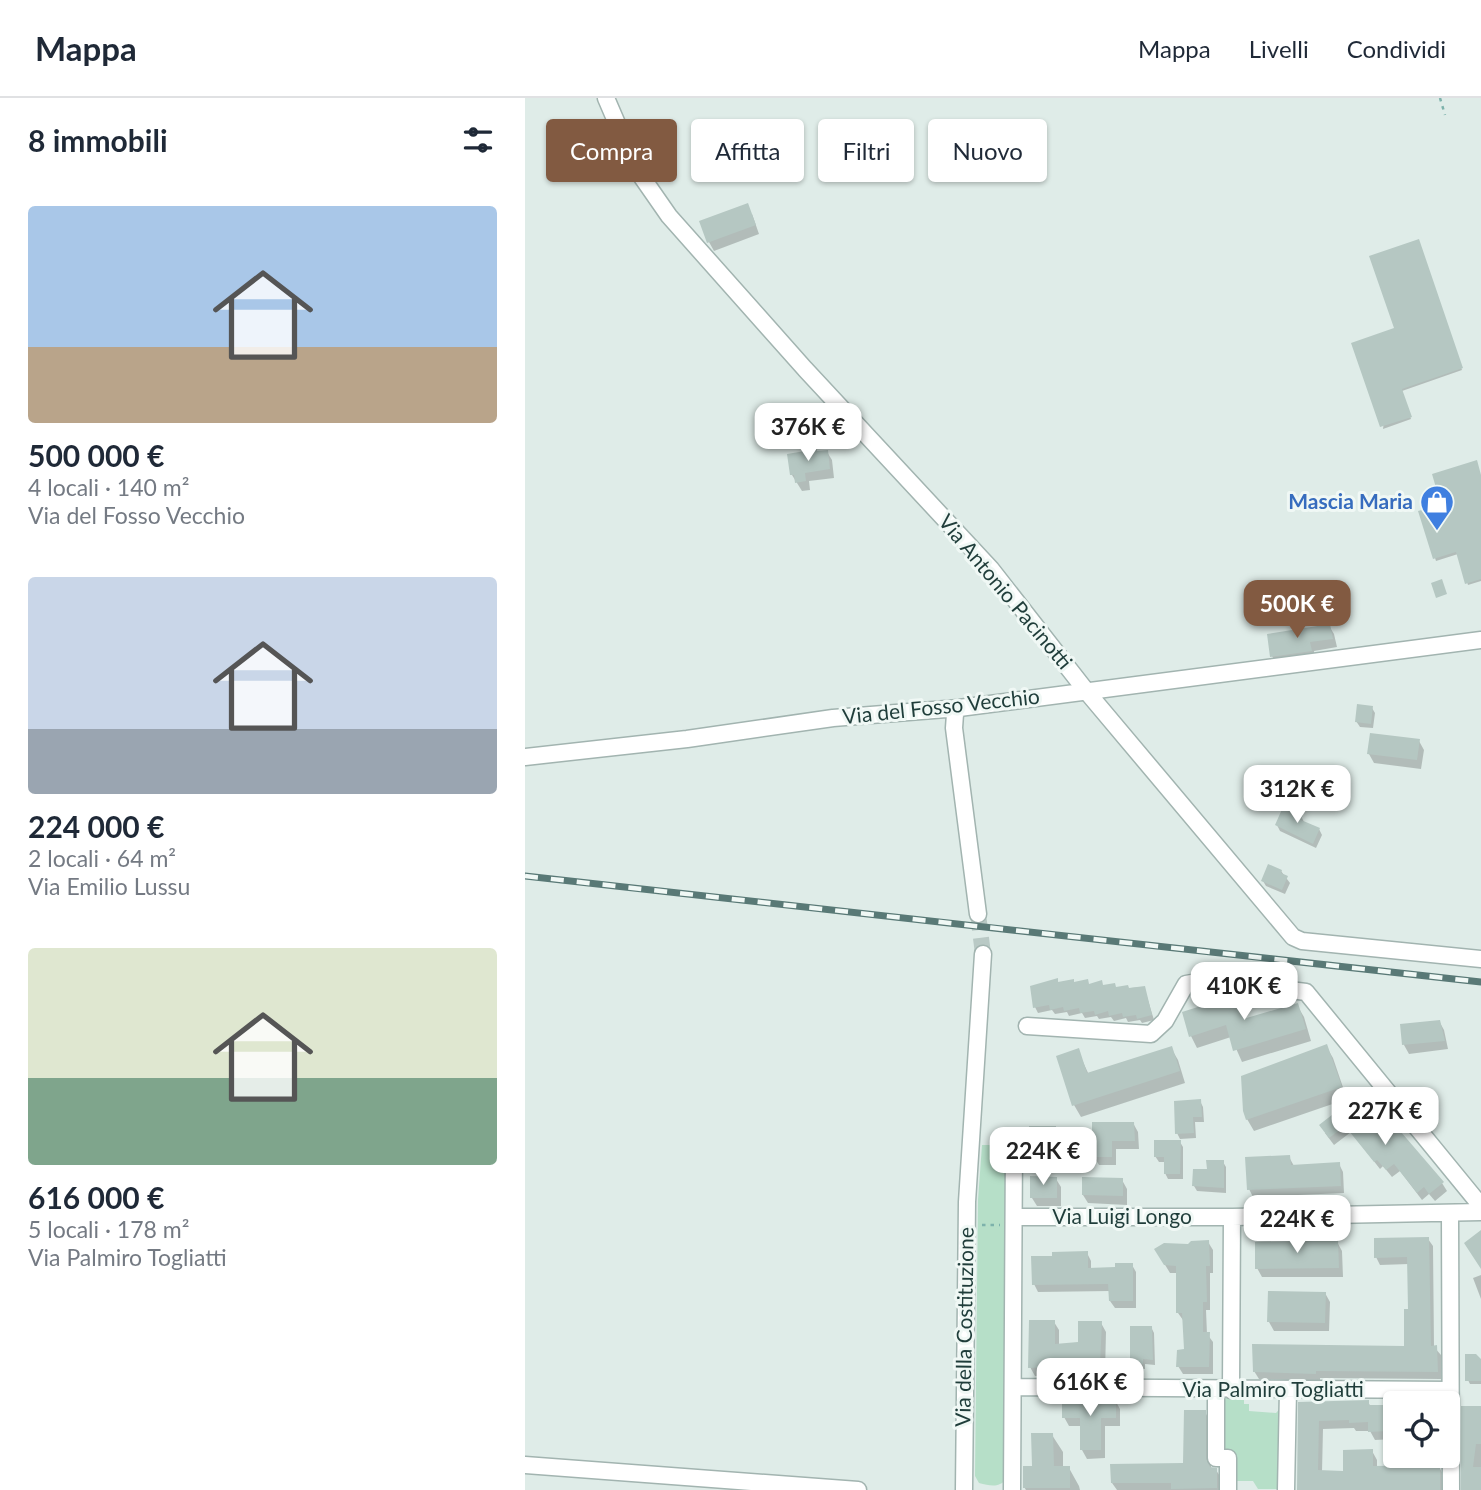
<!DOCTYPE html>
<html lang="it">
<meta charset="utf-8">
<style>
:root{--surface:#fff;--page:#f6f6f7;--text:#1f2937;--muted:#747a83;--line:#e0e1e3;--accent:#825a41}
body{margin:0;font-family:Lato,sans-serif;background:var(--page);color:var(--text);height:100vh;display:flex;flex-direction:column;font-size:26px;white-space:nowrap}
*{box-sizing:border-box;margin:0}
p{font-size:23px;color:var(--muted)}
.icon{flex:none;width:38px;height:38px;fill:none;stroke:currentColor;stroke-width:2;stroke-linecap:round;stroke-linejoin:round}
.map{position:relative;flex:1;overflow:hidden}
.drawer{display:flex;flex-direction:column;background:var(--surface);width:525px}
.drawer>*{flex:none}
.hud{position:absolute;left:21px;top:21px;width:665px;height:63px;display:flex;gap:14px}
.buttons{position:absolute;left:858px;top:1293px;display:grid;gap:14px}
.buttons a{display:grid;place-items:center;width:77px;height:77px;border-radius:7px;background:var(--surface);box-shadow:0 2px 5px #0004;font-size:35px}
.price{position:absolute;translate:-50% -60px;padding:0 16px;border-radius:14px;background:#fff;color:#222;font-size:23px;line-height:46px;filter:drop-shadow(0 2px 4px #0008)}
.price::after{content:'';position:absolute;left:50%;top:42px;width:21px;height:16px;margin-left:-10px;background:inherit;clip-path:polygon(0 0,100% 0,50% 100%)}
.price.on{background:var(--accent);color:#fff}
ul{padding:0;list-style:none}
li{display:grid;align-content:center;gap:14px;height:371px;padding:0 28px}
li span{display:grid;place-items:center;height:217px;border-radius:7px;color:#555}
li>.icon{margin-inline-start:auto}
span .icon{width:126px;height:126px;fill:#fffc;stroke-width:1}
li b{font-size:30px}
h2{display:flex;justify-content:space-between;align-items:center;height:84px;padding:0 28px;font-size:30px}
.tag{padding:0 24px;border-radius:7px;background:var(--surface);box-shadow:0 2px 5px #0004;font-size:24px;line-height:63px}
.tag.on{background:var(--accent);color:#fff}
header{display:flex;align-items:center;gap:42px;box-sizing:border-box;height:98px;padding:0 35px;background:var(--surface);border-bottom:2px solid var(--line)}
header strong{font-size:33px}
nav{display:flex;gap:38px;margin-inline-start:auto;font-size:24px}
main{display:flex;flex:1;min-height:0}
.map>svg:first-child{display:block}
</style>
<header>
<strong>Mappa</strong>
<nav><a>Mappa</a><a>Livelli</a><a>Condividi</a></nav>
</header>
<main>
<section class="drawer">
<h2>8 immobili<svg class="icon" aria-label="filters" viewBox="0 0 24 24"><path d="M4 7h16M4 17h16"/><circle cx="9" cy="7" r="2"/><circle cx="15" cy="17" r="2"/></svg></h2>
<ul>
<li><span style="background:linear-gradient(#a9c7e8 65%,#b9a48a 0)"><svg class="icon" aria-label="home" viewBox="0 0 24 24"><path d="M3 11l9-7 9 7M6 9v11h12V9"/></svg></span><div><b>500 000 €</b><p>4 locali · 140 m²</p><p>Via del Fosso Vecchio</p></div></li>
<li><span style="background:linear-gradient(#c9d6e8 70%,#9aa5b1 0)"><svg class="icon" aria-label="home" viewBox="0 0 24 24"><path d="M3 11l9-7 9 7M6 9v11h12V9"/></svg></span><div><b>224 000 €</b><p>2 locali · 64 m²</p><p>Via Emilio Lussu</p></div></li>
<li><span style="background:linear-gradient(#dfe7d0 60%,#7fa58c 0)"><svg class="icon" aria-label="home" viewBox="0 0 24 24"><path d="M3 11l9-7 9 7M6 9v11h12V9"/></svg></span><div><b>616 000 €</b><p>5 locali · 178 m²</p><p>Via Palmiro Togliatti</p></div></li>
</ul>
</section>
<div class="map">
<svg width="956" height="1392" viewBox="0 0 956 1392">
<rect width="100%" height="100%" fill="#dfece8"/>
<path fill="#b6dfc8" d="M 457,1047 L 481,1047 L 482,1381 C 473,1390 466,1388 454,1385 L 450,1378 L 453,1102 Z
M 695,1300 L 719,1300 L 719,1306 L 724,1306 L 724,1313 L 751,1315 L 759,1306 L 758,1391 L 733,1391 L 728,1383 L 707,1383 L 694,1356 Z"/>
<path fill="#0003" d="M 227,116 L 234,136 L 189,153 L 184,144 Z
M 894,145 L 937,272 L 877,293 L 886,321 L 858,331 L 871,231 Z
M 302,354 L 307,362 L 309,380 L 284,383 L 285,392 L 277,393 L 267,377 Z
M 956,379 L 956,483 L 943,487 L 933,456 L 911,463 L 896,415 L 918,408 Z
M 798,490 L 802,506 L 782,509 L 778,503 Z
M 804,528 L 809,536 L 812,549 L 789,553 L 790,562 L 752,567 L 747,558 Z
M 847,610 L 850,615 L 848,630 L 835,629 L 831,623 Z
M 894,643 L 899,652 L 896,671 L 849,665 L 844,656 Z
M 776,718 L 779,724 L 794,731 L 797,737 L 791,750 L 755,733 L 752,727 Z
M 756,773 L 765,785 L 760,796 L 741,788 L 738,783 Z
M 532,882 L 534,885 L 592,891 L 619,889 L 629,922 L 617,925 L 615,922 L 603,924 L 601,920 L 589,923 L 586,919 L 574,921 L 572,918 L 560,920 L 557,915 L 544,918 L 542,914 L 530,916 L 527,912 L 513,915 L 510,909 Z
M 710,900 L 720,923 L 772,907 L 779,919 L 786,943 L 717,964 L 706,939 L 672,950 L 666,938 Z
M 914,923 L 919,932 L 923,951 L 884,956 L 879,947 L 877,928 Z
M 801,948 L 808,960 L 822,1001 L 729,1033 L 722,1021 Z
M 646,950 L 653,962 L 660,985 L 556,1019 L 549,1007 L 553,953 L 564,977 Z
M 675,1003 L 678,1009 L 679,1024 L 670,1024 L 671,1040 L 655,1041 L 652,1035 Z
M 827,1016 L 917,1085 L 922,1093 L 910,1103 L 904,1096 L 897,1102 L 875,1073 L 867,1079 L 858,1068 L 855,1071 L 826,1034 L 809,1047 L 800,1035 Z
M 608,1025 L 613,1034 L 614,1051 L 591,1051 L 591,1067 L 574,1067 L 569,1059 L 569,1026 Z
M 530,1029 L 535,1038 L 535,1068 L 511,1068 L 506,1059 Z
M 655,1044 L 658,1049 L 658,1081 L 643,1081 L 640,1075 L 641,1064 L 634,1064 L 630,1058 Z
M 764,1059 L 769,1068 L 814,1066 L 818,1074 L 819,1095 L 728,1099 L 724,1091 Z
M 698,1064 L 701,1069 L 701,1095 L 672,1093 L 669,1088 Z
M 531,1081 L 536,1089 L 536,1108 L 512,1108 L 507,1100 Z
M 597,1082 L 602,1091 L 602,1107 L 563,1105 L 558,1097 Z
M 903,1141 L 908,1148 L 909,1249 L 916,1257 L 916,1281 L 795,1280 L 795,1283 L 734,1281 L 729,1273 L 881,1249 L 885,1213 L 884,1166 L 855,1167 L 851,1159 Z
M 683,1144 L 688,1152 L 688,1175 L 685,1175 L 685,1212 L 681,1212 L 682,1236 L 688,1244 L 688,1276 L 658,1276 L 653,1268 L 661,1253 L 658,1222 L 653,1215 L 653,1175 L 645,1175 L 631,1152 Z
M 812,1144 L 817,1153 L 818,1179 L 737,1179 L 732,1170 Z
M 562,1155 L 566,1163 L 566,1172 L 592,1171 L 607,1167 L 611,1174 L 611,1210 L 590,1210 L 585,1203 L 585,1193 L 513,1194 L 509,1186 Z
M 956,1177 L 956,1201 L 948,1180 Z
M 800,1195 L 805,1204 L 804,1233 L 749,1233 L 744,1224 Z
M 529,1224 L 534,1232 L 534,1247 L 555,1246 L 576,1225 L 581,1234 L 580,1276 L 510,1278 L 505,1269 Z
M 626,1229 L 629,1235 L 630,1267 L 620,1266 L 620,1271 L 610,1271 L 607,1265 Z
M 956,1263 L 956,1286 L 945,1286 L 942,1280 Z
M 590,1302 L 595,1311 L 595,1328 L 580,1328 L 580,1360 L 562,1361 L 557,1352 L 557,1328 L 544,1328 L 539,1319 Z
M 843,1304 L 846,1309 L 862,1308 L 864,1312 L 870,1312 L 870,1341 L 850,1342 L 845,1333 L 831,1333 L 829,1330 L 798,1331 L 797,1374 L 820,1375 L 847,1353 L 852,1362 L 852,1370 L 914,1369 L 919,1378 L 920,1392 L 773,1392 L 775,1306 Z
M 956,1310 L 956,1392 L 937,1392 Z
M 680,1314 L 686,1325 L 686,1371 L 691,1372 L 698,1383 L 698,1392 L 592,1392 L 587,1385 L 659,1367 Z
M 527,1337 L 538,1354 L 538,1370 L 544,1370 L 554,1388 L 555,1392 L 501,1392 L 499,1389 Z"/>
<path fill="#b5c7c2" d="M 223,105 L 231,127 L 182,145 L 174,123 Z
M 894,141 L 938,270 L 877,291 L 887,319 L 855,329 L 826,245 L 869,230 L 844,158 Z
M 292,351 L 292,353 L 303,352 L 305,371 L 280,375 L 281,383 L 270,385 L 269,377 L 265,377 L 262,356 Z
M 952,362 L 956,377 L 956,481 L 940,486 L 931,454 L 908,461 L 893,413 L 916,407 L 907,376 Z
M 917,481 L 922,496 L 911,500 L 906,485 Z
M 799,488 L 801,501 L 777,504 L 775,491 Z
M 805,526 L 808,541 L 785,544 L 787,553 L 745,559 L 742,536 Z
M 832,606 L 848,608 L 846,626 L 830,624 Z
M 845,635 L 895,641 L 892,662 L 842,656 Z
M 758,709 L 778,717 L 776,722 L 795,730 L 788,746 L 750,727 Z
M 743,766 L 757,772 L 756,775 L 763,778 L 757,792 L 736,783 Z
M 533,880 L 533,884 L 549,881 L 549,884 L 563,881 L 564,886 L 577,882 L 578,887 L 590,885 L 591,889 L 603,887 L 604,890 L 620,888 L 627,917 L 612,921 L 611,917 L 598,919 L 597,915 L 584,918 L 583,913 L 570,917 L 569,913 L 555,915 L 554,910 L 539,913 L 538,909 L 525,912 L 524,907 L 508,910 L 505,888 Z
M 711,897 L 718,921 L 773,905 L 781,931 L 708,953 L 701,927 L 664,939 L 657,914 Z
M 915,922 L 920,943 L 877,947 L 875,926 Z
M 802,946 L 817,989 L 721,1022 L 718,1013 L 716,978 Z
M 647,948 L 655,973 L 547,1008 L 531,958 L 554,950 L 562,975 Z
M 676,1001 L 677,1019 L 668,1019 L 669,1035 L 650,1036 L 649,1003 Z
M 821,1006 L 827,1014 L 836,1007 L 858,1036 L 870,1027 L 919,1084 L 904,1096 L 899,1089 L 892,1095 L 869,1066 L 861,1072 L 852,1062 L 849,1064 L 820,1028 L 804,1040 L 794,1027 Z
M 567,1024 L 609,1024 L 610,1043 L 587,1043 L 587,1059 L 567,1059 Z
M 504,1028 L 531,1028 L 531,1059 L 505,1059 Z
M 629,1042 L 656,1042 L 655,1076 L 639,1076 L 639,1059 L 629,1059 Z
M 765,1057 L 766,1067 L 815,1064 L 816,1088 L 722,1092 L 720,1059 Z
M 681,1062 L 699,1062 L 699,1090 L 667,1088 L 668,1071 L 682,1071 Z
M 505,1078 L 532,1079 L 532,1100 L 505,1100 Z
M 557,1079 L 598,1080 L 598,1098 L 557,1097 Z
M 956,1132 L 956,1171 L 939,1145 Z
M 904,1139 L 906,1248 L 912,1247 L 913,1274 L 791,1273 L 791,1276 L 728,1274 L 727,1246 L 879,1248 L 879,1211 L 883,1211 L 882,1159 L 849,1160 L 849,1140 Z
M 684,1142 L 685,1168 L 681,1168 L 682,1204 L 678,1204 L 678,1234 L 685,1234 L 684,1269 L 651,1269 L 652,1252 L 659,1251 L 657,1215 L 651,1215 L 651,1168 L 639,1167 L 629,1151 L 639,1145 L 663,1146 L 666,1143 Z
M 813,1142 L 814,1170 L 730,1171 L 730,1144 Z
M 563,1153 L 563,1170 L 590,1169 L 590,1165 L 608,1165 L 608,1203 L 584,1203 L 583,1186 L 507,1187 L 506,1158 L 527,1158 L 527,1154 Z
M 743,1193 L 801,1194 L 800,1225 L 742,1224 Z
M 504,1222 L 530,1222 L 530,1246 L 553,1244 L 553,1223 L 577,1223 L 575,1267 L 503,1270 Z
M 605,1228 L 627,1228 L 628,1262 L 618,1261 L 618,1266 L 605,1266 Z
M 940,1256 L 951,1256 L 956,1261 L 956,1283 L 940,1283 Z
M 537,1300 L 591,1300 L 591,1320 L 576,1320 L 576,1352 L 555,1352 L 555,1320 L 537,1320 Z
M 844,1302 L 844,1307 L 863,1307 L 864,1333 L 843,1334 L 843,1324 L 824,1325 L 824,1322 L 794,1323 L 793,1372 L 818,1373 L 818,1352 L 848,1351 L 848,1368 L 915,1367 L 915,1392 L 772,1392 L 773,1304 Z
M 936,1308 L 956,1308 L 956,1346 L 951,1346 L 948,1369 L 956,1369 L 956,1392 L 936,1392 Z
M 659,1312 L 681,1312 L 681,1361 L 685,1369 L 692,1370 L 692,1390 L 646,1391 L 646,1385 L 586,1385 L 585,1366 L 658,1365 Z
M 506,1335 L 528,1335 L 529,1368 L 545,1368 L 545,1390 L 498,1390 L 498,1368 L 507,1368 Z"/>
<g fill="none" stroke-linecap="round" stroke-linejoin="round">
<path stroke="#b9c9c5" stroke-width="16" stroke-dasharray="16 8" stroke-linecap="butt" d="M 453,816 L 458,856"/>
<g stroke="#a2b4b0" stroke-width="19">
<path id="minor" d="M 81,0 L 112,72 L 144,118 L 280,271 L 466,471 L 562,594 L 768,839 L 777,843 L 956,861
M 434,610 L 430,616 L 429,630 L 453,816
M 0,659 L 162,641 L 308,620 L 434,610 L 956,542
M 502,928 L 626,936 L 640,923 L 661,886 L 684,882 L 781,894 L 956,1108
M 925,1115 L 926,1392
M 489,1119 L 707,1119 L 956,1114
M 488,1289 L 925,1292
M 691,1292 L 691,1360 L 703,1360 L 703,1392
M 706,1292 L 707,1119
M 0,1367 L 333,1392
M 439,1392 L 442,1104 L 458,856
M 487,1392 L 489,1045
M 761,1392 L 763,1292"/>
</g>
<path stroke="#7db2ab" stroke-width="2.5" stroke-dasharray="3.5 5" stroke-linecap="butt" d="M 915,0 L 920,17
M 457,1127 L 475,1127"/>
<use href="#minor" stroke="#fff" stroke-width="16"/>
<g stroke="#597976" stroke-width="7">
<path id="rail" d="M 0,778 L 956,884"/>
</g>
<use href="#rail" stroke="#f0f8f5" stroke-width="4.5" stroke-dasharray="13" stroke-linecap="butt"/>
</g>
<defs>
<g id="shop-pin" transform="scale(1.75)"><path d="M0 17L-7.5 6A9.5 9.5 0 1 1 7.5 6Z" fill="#3f7fe0" stroke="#f0f8f5"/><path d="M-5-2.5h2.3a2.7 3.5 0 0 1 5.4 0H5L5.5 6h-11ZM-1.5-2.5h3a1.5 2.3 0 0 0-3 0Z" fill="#fff"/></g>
</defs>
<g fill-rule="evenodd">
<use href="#shop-pin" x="912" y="404"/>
</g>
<g text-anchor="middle" stroke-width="6" stroke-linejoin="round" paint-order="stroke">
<g font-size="21" font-weight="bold" fill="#366cbe" stroke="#f0f8f5" text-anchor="end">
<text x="888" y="411">Mascia Maria</text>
</g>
<g font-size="21" fill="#1f3d3a" stroke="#f0f8f5">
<text transform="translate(480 494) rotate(50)" y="7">Via Antonio Pacinotti</text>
<text transform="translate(416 609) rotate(-6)" y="7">Via del Fosso Vecchio</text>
<text x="597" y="1126">Via Luigi Longo</text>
<text transform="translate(440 1229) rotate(-89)" y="7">Via della Costituzione</text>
<text x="748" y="1299">Via Palmiro Togliatti</text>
</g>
</g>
</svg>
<div class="buttons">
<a><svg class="icon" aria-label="locate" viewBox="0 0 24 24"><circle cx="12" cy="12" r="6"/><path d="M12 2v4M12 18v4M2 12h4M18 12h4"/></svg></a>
</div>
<b class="price" style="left:283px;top:365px">376K €</b>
<b class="price on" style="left:772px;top:542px">500K €</b>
<b class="price" style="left:772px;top:727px">312K €</b>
<b class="price" style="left:719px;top:924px">410K €</b>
<b class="price" style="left:860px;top:1049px">227K €</b>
<b class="price" style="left:518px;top:1089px">224K €</b>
<b class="price" style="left:772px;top:1157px">224K €</b>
<b class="price" style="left:565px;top:1320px">616K €</b>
<div class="hud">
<a class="tag on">Compra</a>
<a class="tag">Affitta</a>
<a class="tag">Filtri</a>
<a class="tag">Nuovo</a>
</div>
</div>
</main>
